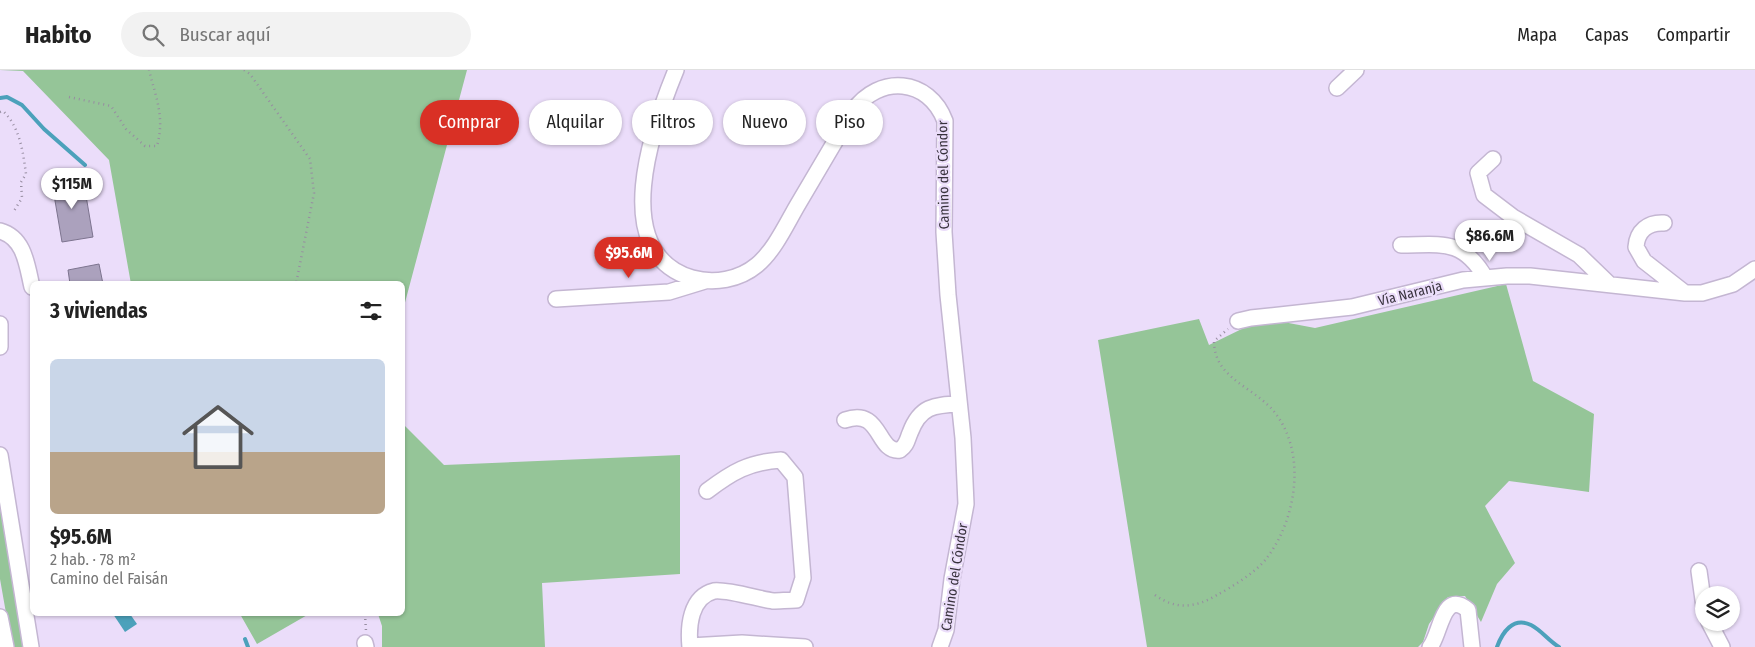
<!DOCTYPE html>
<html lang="es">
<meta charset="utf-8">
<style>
:root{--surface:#fff;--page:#f2f2f2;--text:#222;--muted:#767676;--line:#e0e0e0;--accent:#d93025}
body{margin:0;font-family:"Fira Sans Condensed",sans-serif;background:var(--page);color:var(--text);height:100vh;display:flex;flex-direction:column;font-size:19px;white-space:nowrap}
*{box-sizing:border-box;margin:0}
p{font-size:16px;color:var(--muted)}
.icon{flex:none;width:28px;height:28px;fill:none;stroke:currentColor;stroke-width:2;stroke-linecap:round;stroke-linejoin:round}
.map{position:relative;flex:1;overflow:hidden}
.sheet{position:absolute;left:30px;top:211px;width:375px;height:335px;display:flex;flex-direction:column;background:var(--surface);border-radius:8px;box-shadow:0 1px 4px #0004}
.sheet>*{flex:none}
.top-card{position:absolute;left:420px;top:30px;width:475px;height:45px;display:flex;gap:10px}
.buttons{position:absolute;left:1695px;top:516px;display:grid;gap:10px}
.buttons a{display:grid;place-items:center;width:45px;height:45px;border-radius:50%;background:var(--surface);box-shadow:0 1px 4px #0004;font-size:25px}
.price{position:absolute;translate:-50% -42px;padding:0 11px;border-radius:18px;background:#fff;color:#222;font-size:16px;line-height:32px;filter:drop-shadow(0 1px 2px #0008)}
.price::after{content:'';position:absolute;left:50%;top:30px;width:15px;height:11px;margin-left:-8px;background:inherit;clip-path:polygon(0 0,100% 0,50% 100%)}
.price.active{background:var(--accent);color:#fff}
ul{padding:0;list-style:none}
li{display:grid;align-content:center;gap:10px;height:265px;padding:0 20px}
li span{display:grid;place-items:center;height:155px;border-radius:8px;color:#555}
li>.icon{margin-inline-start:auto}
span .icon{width:90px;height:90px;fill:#fffc;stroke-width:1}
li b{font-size:21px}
h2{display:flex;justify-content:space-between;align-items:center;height:60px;padding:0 20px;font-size:21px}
.tag{padding:0 18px;border-radius:22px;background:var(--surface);box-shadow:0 1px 4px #0004;font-size:18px;line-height:45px}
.tag.active{background:var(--accent);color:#fff}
header{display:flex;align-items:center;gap:30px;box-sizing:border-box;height:70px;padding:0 25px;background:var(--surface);border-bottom:1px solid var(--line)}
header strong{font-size:24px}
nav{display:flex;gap:28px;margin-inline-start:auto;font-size:18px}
.search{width:350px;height:45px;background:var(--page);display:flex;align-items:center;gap:12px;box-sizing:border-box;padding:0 18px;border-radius:28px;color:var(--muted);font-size:19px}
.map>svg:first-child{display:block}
</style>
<header>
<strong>Habito</strong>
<div class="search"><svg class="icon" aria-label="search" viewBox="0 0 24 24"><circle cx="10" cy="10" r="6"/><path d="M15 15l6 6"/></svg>Buscar aquí</div>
<nav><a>Mapa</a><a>Capas</a><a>Compartir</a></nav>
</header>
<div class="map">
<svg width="1755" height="577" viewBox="0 0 1755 577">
<rect width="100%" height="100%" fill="#ebddfa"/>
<path fill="#95c598" d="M 0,0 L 467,0 L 403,240 L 402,214 L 131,214 L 109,90 L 23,1 Z
M 1506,214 L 1533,311 L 1594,344 L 1589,422 L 1509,411 L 1485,436 L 1515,493 L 1497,514 L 1481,552 L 1465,526 L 1448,527 L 1429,554 L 1423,572 L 1418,577 L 1147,577 L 1098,270 L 1199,249 L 1209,275 L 1256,252 L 1278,251 L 1315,258 Z
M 403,354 L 444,395 L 680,385 L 680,504 L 542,513 L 545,577 L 382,577 L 382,556 L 378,544 L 402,544 Z
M 0,434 L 24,577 L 12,577 L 0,509 Z
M 240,544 L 309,544 L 257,574 Z"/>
<path fill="#4ca1bb" d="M 113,544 L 130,544 L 137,554 L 125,562 Z"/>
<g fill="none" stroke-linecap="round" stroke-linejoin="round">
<path stroke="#4ca1bb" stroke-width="4" d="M 0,28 L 7,27 L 22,35 L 44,59 L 85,95
M 245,569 L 248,577
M 1497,577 C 1502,563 1513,546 1531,555 C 1541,560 1549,571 1559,577"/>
</g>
<path fill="#aba1bd" stroke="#7d748f" d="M 83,108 L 93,167 L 62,172 L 52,113 Z
M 99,194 L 103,214 L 70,214 L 68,200 Z"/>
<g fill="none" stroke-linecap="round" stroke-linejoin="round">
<g stroke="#c4b6d2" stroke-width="18">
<path id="minor" d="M 676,0 C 653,56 607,183 692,208 C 714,214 739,210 757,195 C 774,181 786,155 797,136 C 816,104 834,73 853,41 C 879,4 929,8 945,51 L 944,162 L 948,225 L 963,368 L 966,434 L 952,509 L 946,560 L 940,577
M 1337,18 L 1356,0
M 1493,89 L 1478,103 L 1484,125 L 1513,147 L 1579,185 L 1609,214
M 1664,153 C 1648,152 1637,161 1636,177 L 1644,191 L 1685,223
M 0,161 C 25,168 27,196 32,217
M 1401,175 C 1441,175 1462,168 1485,207
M 556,229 L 669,222 L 705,211
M 1238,251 L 1251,248 L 1352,237 L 1463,210 L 1507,206 L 1530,206 L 1685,223 L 1702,223 L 1733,214 L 1755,199
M 0,254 L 0,277
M 845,350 C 882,337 876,383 900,380 C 907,375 907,370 910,363 C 920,336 934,335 959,334
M 0,385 L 31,577
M 1699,501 L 1704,537
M 0,547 L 6,577
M 1709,552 L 1722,577
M 365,573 L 366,577
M 690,576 L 742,573 L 805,577
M 690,577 C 688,557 690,527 714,521 C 726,519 759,529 773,531 C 780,531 788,530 796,530 L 803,508 L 795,407 L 781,390 C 749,392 732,402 707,421
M 1430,577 C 1441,564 1442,519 1468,540 L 1472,577"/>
</g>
<path stroke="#978da1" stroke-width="2.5" stroke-dasharray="1 4" stroke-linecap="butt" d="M 244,0 L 250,4 L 310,89 L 314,123 L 296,214
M 69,27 L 111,36 L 126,59 L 145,76 L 157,76 C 165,47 156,28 149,0
M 0,42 L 3,41 C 20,57 23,82 26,104 L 21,112 L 22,128 L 14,141
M 1155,525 C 1176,540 1195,538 1217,525 C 1232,517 1256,502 1266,489 C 1298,448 1308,377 1270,337 C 1248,315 1214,306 1214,271 L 1228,259
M 365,544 L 366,561"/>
<use href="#minor" stroke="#fff" stroke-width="15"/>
</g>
<g text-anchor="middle" stroke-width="4.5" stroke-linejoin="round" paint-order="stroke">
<g font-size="14" fill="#38323d" stroke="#ebddfa">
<text transform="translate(943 105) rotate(-91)" y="5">Camino del Cóndor</text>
<text transform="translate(1410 223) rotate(-14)" y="5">Vía Naranja</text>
<text transform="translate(954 507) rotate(-81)" y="5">Camino del Cóndor</text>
</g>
</g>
</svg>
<div class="buttons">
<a><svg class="icon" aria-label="layers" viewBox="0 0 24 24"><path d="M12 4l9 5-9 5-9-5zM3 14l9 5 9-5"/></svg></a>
</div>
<b class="price" style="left:72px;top:140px">$115M</b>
<b class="price" style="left:1490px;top:192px">$86.6M</b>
<b class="price active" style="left:629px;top:209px">$95.6M</b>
<div class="top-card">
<a class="tag active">Comprar</a>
<a class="tag">Alquilar</a>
<a class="tag">Filtros</a>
<a class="tag">Nuevo</a>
<a class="tag">Piso</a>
</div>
<section class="sheet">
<h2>3 viviendas<svg class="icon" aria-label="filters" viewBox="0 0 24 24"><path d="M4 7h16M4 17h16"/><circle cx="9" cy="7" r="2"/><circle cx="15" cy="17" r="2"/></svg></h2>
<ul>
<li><span style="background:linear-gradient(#c9d6e8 60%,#b9a48a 0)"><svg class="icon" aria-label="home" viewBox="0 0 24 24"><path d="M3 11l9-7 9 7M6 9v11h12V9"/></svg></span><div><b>$95.6M</b><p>2 hab. · 78 m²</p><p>Camino del Faisán</p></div></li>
</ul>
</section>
</div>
